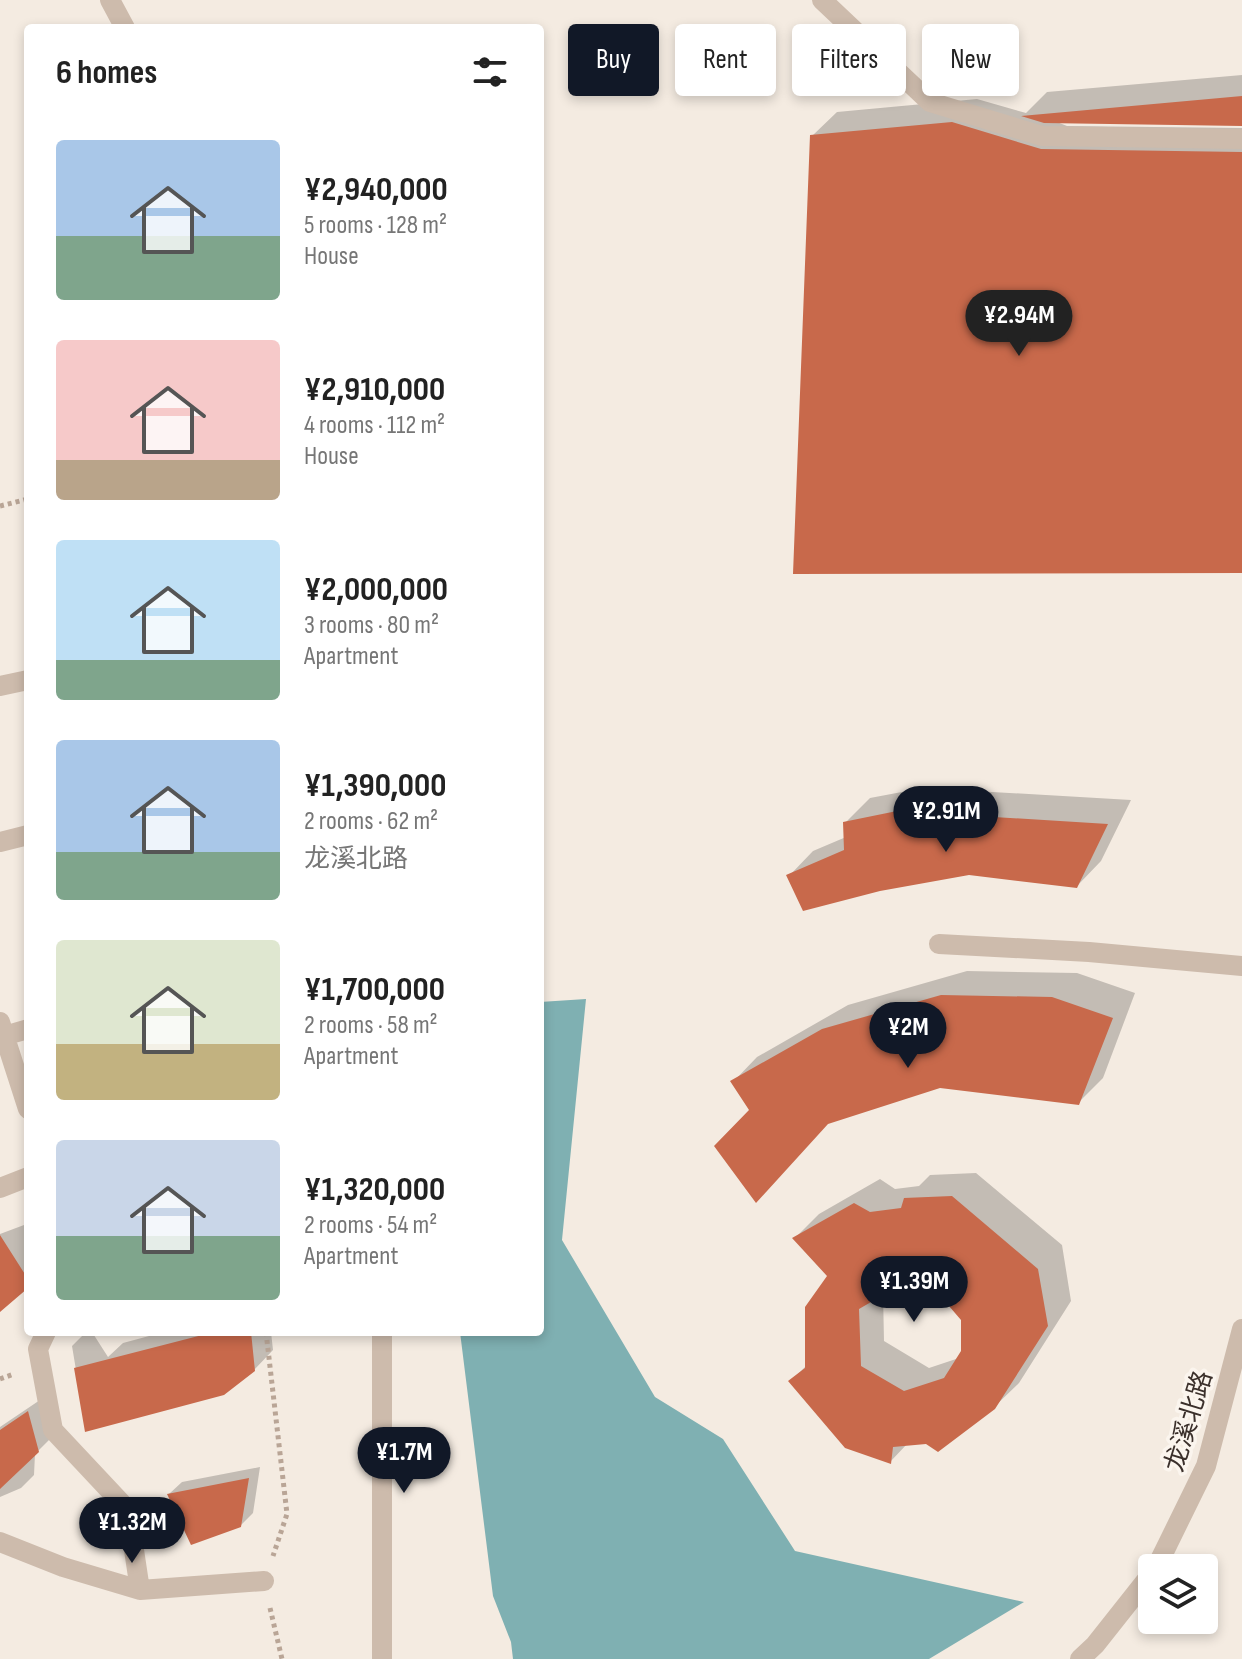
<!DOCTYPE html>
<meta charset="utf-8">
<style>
:root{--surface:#fff;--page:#f6f6f6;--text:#222;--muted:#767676;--accent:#111827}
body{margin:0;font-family:"Sofia Sans Condensed","Noto Sans SC",sans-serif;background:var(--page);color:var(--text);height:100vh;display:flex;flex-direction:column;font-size:30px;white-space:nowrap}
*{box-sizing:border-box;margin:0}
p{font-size:26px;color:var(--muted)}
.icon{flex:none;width:44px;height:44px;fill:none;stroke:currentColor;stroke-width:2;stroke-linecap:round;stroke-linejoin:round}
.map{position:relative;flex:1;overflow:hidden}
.sheet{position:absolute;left:24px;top:24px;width:520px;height:1312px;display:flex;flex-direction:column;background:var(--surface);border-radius:8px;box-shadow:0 4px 12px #0003}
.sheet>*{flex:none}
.guide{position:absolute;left:568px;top:24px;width:554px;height:72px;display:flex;gap:16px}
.buttons{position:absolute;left:1138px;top:1554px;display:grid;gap:16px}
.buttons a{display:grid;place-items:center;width:80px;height:80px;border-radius:8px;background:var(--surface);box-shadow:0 4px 12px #0003;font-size:40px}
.price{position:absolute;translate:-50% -68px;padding:0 18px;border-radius:28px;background:var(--accent);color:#fff;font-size:26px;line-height:52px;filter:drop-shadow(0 2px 4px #0008)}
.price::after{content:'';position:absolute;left:50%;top:48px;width:24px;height:18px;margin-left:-12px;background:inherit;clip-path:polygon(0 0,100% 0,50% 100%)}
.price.on{background:#222;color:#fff}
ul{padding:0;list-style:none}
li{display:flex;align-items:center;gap:24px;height:200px;padding:0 32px}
li span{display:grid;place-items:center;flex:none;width:224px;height:160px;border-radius:8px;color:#555}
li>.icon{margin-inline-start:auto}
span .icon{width:96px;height:96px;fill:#fffc;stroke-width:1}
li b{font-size:34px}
h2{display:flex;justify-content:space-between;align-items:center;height:96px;padding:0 32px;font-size:34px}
.tag{padding:0 28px;border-radius:8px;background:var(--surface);box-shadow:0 4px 12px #0003;font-size:28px;line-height:72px}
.tag.on{background:var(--accent);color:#fff}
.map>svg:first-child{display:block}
</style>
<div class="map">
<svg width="1242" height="1659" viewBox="0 0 1242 1659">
<rect width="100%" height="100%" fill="#f4ebe1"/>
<path fill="#7fb0b2" d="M 586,999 L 562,1240 L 655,1397 L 723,1439 L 795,1551 L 1024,1602 L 929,1659 L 513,1659 L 511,1642 L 493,1596 L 460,1332 L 540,1332 L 540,1002 Z"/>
<path fill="#0003" fill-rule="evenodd" d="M 1242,75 L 1242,124 L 1057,122 L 1067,126 L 1242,128 L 1242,571 L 812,136 L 837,112 L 977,99 L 1026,113 L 1047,92 Z
M 923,788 L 1131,800 L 1101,861 L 1077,886 L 969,873 L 789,876 L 813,851 L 846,837 L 845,823 L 870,798 Z
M 967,971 L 1077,973 L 1135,993 L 1103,1078 L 1078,1103 L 940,1086 L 751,1110 L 733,1082 L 757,1057 L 848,1005 Z
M 976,1173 L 1062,1245 L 1071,1301 L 1019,1383 L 993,1408 L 926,1441 L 908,1443 L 890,1462 L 791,1381 L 807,1365 L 830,1276 L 795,1238 L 819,1214 L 880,1179 L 895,1189 L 919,1186 L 930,1175 ZM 908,1278 L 932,1284 L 963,1319 L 963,1352 L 959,1358 L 929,1368 L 884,1341 L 883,1293 Z
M 24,1225 L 28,1231 L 28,1285 L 0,1310 L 0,1234 Z
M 86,1332 L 92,1332 L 108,1357 L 123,1343 L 164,1332 L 271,1332 L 273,1350 L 254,1370 L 86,1430 L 72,1346 Z
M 40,1400 L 51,1438 L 35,1454 L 34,1475 L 21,1488 L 0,1497 L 0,1427 Z
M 260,1467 L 253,1513 L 240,1526 L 169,1494 L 182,1482 Z"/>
<path fill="#c8694b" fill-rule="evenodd" d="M 1242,96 L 1242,126 L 1044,123 L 1021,116 Z
M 952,122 L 1041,149 L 1242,152 L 1242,573 L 793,574 L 810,135 Z
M 897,811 L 1108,824 L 1077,888 L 969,875 L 880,891 L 803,911 L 786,875 L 844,850 L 843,822 Z
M 941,995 L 1052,997 L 1113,1018 L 1079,1105 L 940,1088 L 828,1124 L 756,1203 L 714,1146 L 749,1110 L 730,1081 L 822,1029 Z
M 952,1196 L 1038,1269 L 1048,1326 L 995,1409 L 938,1452 L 926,1444 L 893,1447 L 891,1464 L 845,1448 L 788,1381 L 805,1368 L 805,1307 L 827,1276 L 792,1238 L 854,1203 L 870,1212 L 901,1208 L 904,1198 ZM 909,1280 L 931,1285 L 961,1320 L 961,1351 L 944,1378 L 904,1391 L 861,1366 L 859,1309 Z
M 0,1235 L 28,1279 L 28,1288 L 0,1312 Z
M 214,1332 L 251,1332 L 255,1371 L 224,1395 L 85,1432 L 74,1368 Z
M 28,1411 L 39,1452 L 0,1489 L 0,1430 Z
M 249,1478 L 241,1527 L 191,1545 L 167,1494 Z"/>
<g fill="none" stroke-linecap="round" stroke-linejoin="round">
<path stroke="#b9a596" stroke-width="5" stroke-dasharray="4 4" stroke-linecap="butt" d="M 0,506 L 28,499
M 266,1332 L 287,1514 L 273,1556
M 0,1379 L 14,1374
M 270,1608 L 282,1659"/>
<path stroke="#cdbbac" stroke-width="20" d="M 939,944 L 1089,952 L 1242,966"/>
<path stroke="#cdbbac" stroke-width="20" d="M 110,0 L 125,28
M 822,0 L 930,102 L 1042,136 L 1242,139
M 0,686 L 28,680
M 0,842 L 28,835
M 0,1022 L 28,1109
M 0,1040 L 4,1036 L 28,1029
M 0,1188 L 28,1177
M 46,1332 L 38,1349 L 53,1430 L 128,1510 L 140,1590
M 382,1332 L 382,1659
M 0,1542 L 63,1567 L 140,1590 L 264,1581"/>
<path stroke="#cdbbac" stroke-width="20" d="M 1156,1568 L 1206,1466 L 1242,1329
M 1080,1659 L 1095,1645 L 1152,1573"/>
</g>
<g text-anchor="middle" stroke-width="7" stroke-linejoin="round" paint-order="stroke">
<g font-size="26" fill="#3b302b" stroke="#fbf5ee">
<text transform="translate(1188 1421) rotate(-73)" y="9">龙溪北路</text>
</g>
</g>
</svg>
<div class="buttons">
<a><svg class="icon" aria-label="layers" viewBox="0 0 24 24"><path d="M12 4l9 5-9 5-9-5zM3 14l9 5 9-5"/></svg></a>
</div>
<b class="price on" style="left:1019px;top:358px">¥2.94M</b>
<b class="price" style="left:946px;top:854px">¥2.91M</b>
<b class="price" style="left:908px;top:1070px">¥2M</b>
<b class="price" style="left:914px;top:1324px">¥1.39M</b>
<b class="price" style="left:404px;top:1495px">¥1.7M</b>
<b class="price" style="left:132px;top:1565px">¥1.32M</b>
<div class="guide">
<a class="tag on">Buy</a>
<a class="tag">Rent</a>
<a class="tag">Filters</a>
<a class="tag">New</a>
</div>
<section class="sheet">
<h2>6 homes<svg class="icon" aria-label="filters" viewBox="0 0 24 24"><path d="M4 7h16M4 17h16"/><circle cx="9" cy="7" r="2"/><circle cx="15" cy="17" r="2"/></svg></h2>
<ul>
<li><span style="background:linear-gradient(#a9c7e8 60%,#7fa58c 0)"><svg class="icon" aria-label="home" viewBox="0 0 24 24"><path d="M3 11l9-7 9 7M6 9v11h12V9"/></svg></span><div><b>¥2,940,000</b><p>5 rooms · 128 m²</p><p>House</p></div></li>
<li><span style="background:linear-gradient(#f6c9c9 75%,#b9a48a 0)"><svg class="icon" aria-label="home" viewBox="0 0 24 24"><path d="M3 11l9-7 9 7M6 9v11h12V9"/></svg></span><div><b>¥2,910,000</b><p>4 rooms · 112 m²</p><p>House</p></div></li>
<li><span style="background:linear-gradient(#bfe0f5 75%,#7fa58c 0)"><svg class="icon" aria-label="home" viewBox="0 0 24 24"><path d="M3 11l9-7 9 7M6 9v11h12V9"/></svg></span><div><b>¥2,000,000</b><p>3 rooms · 80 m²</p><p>Apartment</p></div></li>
<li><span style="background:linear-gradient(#a9c7e8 70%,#7fa58c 0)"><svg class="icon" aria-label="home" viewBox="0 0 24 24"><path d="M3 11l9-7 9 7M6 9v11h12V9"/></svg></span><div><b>¥1,390,000</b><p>2 rooms · 62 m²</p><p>龙溪北路</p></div></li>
<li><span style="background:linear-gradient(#dfe7d0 65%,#c2b280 0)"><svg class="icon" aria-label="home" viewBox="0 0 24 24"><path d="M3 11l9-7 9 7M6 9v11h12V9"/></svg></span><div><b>¥1,700,000</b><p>2 rooms · 58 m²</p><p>Apartment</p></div></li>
<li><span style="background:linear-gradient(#c9d6e8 60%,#7fa58c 0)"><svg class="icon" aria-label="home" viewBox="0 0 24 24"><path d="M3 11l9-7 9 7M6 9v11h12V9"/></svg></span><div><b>¥1,320,000</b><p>2 rooms · 54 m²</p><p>Apartment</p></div></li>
</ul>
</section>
</div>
